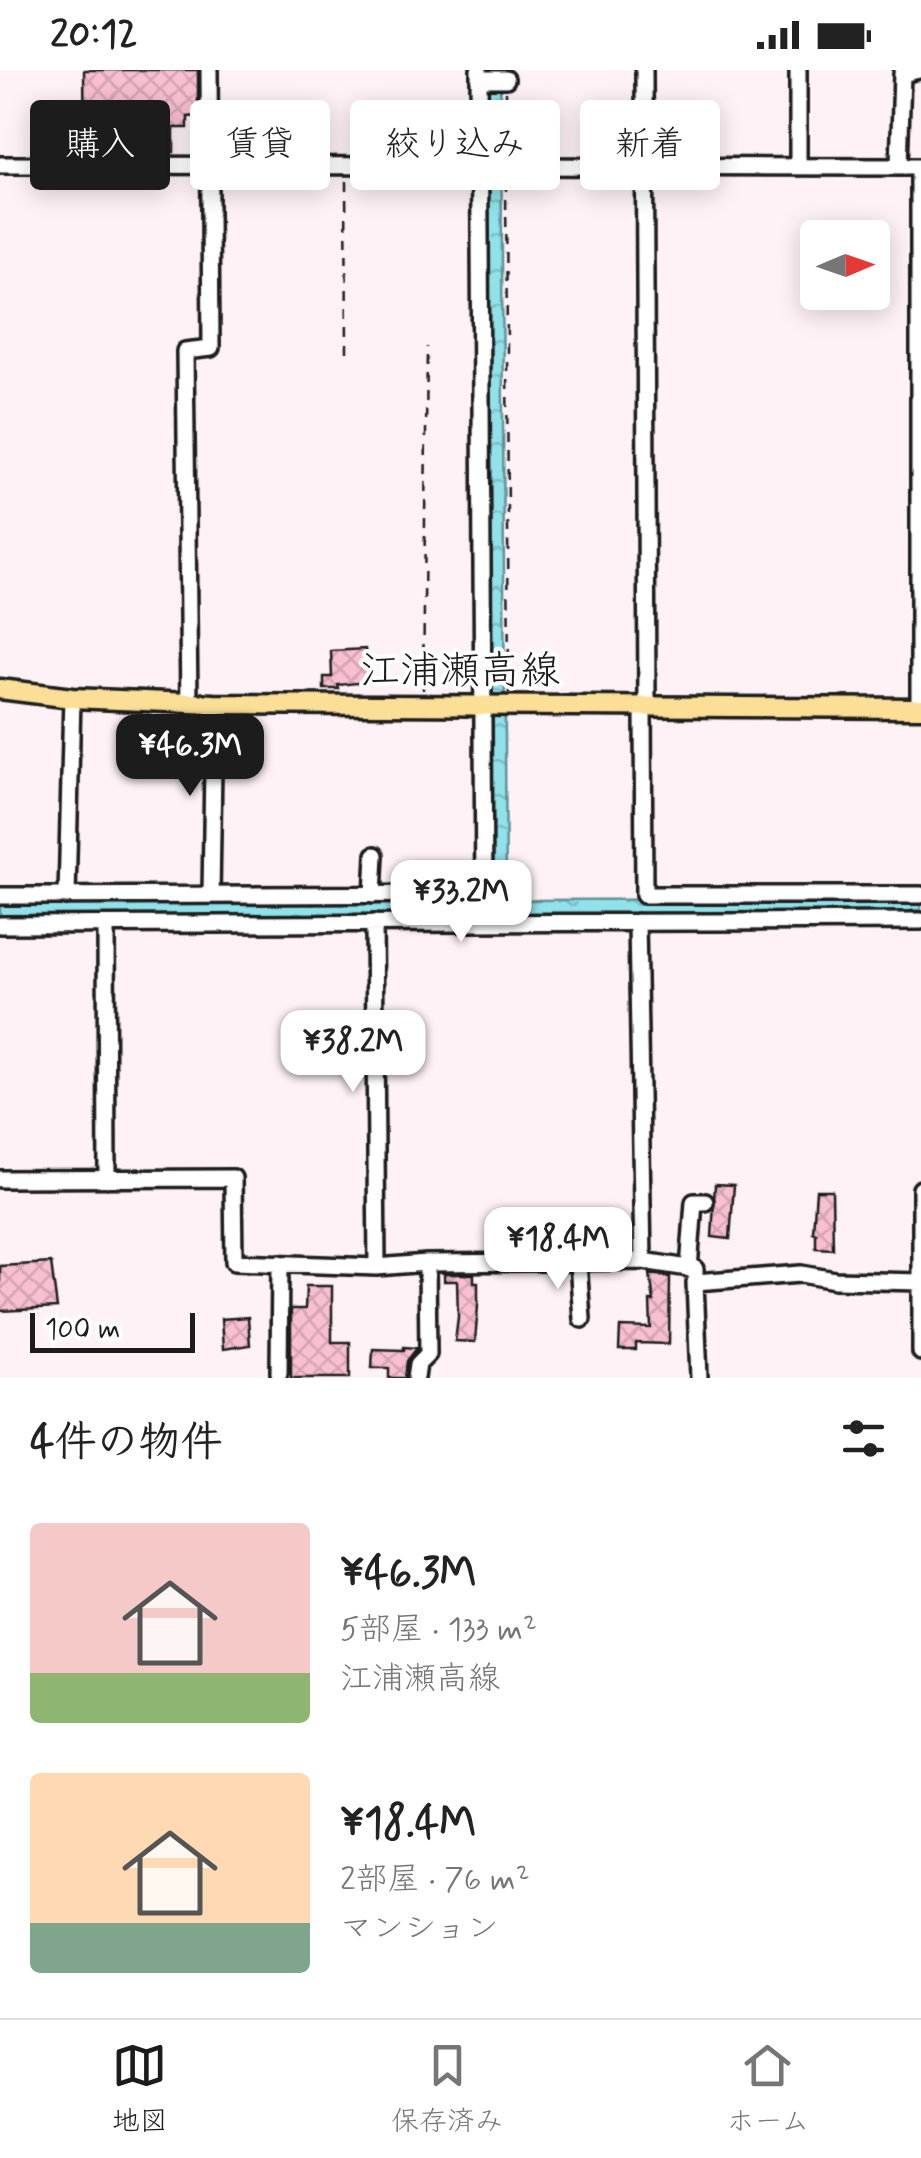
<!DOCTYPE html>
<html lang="ja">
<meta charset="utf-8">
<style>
:root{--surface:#fff;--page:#f2f2f2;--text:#222;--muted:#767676;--line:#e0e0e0;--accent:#1c1c1c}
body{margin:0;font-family:Mynerve,"Klee One",sans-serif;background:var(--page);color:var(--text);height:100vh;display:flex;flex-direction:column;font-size:38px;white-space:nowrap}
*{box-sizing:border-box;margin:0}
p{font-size:32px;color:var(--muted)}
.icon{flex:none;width:55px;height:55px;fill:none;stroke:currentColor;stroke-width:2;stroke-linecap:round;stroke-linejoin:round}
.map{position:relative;height:1308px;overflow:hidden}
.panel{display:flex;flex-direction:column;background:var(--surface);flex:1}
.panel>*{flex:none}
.hud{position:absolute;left:30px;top:30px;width:862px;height:90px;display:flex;gap:20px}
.needle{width:65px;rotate:88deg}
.tools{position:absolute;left:800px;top:150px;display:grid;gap:20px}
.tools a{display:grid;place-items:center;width:90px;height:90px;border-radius:10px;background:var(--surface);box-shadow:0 5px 25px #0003;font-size:50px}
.scale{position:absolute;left:30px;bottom:25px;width:165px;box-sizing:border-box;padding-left:10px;border:5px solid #1c1c1c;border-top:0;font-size:28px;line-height:35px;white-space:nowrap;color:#1c1c1c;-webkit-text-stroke:8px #fff;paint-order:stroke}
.price{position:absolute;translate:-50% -85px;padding:0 22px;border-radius:20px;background:#fff;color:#222;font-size:32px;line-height:65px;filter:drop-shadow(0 2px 5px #0008)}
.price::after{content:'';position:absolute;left:50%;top:60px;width:30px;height:22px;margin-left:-15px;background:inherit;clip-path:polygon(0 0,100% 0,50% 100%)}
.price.on{background:var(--accent);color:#fff}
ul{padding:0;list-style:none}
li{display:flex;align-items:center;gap:30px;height:250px;padding:0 30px}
li span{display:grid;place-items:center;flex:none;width:280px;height:200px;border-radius:10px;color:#555}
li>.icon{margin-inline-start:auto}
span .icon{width:120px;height:120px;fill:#fffc;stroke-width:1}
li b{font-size:42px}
h2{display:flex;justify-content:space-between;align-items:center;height:120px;padding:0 30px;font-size:42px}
.chip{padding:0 35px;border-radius:10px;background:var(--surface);box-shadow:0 5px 25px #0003;font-size:35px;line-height:90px}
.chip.on{background:var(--accent);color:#fff}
.status{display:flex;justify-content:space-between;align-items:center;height:70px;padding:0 50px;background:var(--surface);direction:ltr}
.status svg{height:28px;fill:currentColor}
.dock{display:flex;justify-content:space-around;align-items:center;height:140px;border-top:2px solid var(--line);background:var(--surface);font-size:28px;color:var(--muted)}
.dock a{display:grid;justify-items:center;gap:5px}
.dock .on{color:var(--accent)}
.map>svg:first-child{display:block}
</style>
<div class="status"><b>20:12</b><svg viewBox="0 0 49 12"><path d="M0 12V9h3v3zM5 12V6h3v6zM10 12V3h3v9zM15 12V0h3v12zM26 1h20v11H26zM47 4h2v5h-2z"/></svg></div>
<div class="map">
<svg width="921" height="1308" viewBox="0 0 921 1308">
<defs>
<pattern id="water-ripples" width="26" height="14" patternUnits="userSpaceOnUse" patternTransform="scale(2.5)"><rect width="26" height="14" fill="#90e1ea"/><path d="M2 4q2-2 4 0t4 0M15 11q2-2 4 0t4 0" fill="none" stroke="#7cc0c8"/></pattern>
<pattern id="building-cross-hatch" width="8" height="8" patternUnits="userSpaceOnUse" patternTransform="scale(2.5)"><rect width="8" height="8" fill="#f8bfd1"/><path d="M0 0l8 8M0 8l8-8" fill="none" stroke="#d4a4b3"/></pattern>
</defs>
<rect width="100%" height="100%" fill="#fef2f6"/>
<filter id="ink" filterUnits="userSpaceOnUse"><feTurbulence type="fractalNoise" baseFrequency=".01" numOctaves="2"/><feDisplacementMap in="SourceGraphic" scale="20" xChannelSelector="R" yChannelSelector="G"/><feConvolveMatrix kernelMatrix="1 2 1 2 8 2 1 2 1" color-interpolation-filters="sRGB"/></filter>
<g filter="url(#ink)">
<path fill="url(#water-ripples)" stroke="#629298" stroke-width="2.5" d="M 488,16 L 499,16 L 501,25 L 506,830 L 908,829 L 921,832 L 921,840 L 912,840 L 912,846 L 311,846 L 298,843 L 275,847 L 0,848 L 0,833 L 274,831 L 299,834 L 309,831 L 490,830 Z"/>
<path fill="url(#building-cross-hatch)" stroke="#1c1c1c" stroke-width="2.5" d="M 84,0 L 198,0 L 198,46 L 188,47 L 188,58 L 174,58 L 174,82 L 85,83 Z
M 365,579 L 367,612 L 338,615 L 339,619 L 324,619 L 324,607 L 332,607 L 331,581 Z
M 715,1114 L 734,1115 L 730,1169 L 712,1167 Z
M 816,1120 L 832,1120 L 833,1179 L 816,1178 L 816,1163 L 813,1162 Z
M 51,1193 L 57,1238 L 0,1241 L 0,1196 Z
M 444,1204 L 474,1204 L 474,1212 L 478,1212 L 478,1236 L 475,1272 L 455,1271 L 458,1247 L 457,1211 L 444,1211 Z
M 650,1204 L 670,1207 L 669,1274 L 636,1273 L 636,1280 L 619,1280 L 620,1257 L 651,1258 L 650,1231 L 654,1231 Z
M 306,1216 L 332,1216 L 332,1272 L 350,1272 L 350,1308 L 291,1308 L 291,1239 L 305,1239 Z
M 248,1247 L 250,1275 L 223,1279 L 221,1249 Z
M 404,1277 L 417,1278 L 407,1291 L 405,1308 L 389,1308 L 389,1298 L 372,1298 L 373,1279 L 404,1280 Z"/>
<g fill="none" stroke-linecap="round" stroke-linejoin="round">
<g stroke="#1c1c1c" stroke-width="22">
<path id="minor" d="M 644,0 L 647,635
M 798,0 L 798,95
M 479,9 L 506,9
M 0,95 L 921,97
M 899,96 L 902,4 L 919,0
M 189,634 L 185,281 L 211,278 L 209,0
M 643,635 L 644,825 L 921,825
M 919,638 L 919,97
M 211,825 L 214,634
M 373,825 L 375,785
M 0,826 L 484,824 L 479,0
M 67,826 L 72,628
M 374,853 L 377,1197
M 0,855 L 921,851
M 106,855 L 107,1109
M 0,1109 L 233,1108 L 234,1192 L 377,1197 L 427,1193 L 643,1191 L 637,852
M 921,1119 L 921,1282
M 643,1191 L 695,1199 L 695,1203
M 578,1192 L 582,1249
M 689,1199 L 694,1132 L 705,1132
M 279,1303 L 280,1193
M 416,1308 L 418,1294 L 428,1284 L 427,1193
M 699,1308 L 695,1212 L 801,1204 L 835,1210 L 921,1212"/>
</g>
<g stroke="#1c1c1c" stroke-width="25">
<path id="major" d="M 0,619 L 72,628 L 214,634 L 921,638"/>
</g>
<path stroke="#1c1c1c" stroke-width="2.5" stroke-dasharray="10 8" stroke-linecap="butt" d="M 506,21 L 506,83
M 346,111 L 347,282
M 506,111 L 509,623
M 423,620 L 427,277"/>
<use href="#minor" stroke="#fff" stroke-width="15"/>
<use href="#major" stroke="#fbdf96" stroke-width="18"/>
</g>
</g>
<g text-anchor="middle" stroke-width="8" stroke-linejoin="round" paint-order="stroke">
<g font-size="40" fill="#1c1c1c" stroke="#fff">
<text x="460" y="613">江浦瀬高線</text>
</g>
</g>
</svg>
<div class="tools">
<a><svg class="needle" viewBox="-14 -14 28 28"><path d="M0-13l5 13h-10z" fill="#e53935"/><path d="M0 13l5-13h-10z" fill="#767676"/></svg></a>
</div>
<div class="scale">100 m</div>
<b class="price on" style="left:190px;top:729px">¥46.3M</b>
<b class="price" style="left:461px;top:875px">¥33.2M</b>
<b class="price" style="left:353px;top:1025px">¥38.2M</b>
<b class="price" style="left:558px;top:1222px">¥18.4M</b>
<div class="hud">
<a class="chip on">購入</a>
<a class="chip">賃貸</a>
<a class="chip">絞り込み</a>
<a class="chip">新着</a>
</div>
</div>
<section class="panel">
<h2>4件の物件<svg class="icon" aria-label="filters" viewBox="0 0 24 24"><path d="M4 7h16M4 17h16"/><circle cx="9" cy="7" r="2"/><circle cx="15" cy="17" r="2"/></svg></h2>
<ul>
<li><span style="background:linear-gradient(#f6c9c9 75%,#8fb573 0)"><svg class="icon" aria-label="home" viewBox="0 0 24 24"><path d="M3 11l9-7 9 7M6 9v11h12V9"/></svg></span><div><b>¥46.3M</b><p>5部屋 · 133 m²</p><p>江浦瀬高線</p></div></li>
<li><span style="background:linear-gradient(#ffd9b3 75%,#7fa58c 0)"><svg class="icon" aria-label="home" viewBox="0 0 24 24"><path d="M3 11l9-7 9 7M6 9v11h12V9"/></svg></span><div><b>¥18.4M</b><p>2部屋 · 76 m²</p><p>マンション</p></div></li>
</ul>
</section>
<nav class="dock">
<a class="on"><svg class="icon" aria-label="map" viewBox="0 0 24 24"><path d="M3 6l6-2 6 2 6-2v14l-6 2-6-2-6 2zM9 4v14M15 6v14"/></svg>地図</a>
<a><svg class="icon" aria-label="saved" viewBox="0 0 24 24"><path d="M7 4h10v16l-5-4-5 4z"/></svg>保存済み</a>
<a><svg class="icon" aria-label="home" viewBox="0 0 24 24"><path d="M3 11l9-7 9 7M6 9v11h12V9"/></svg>ホーム</a>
</nav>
